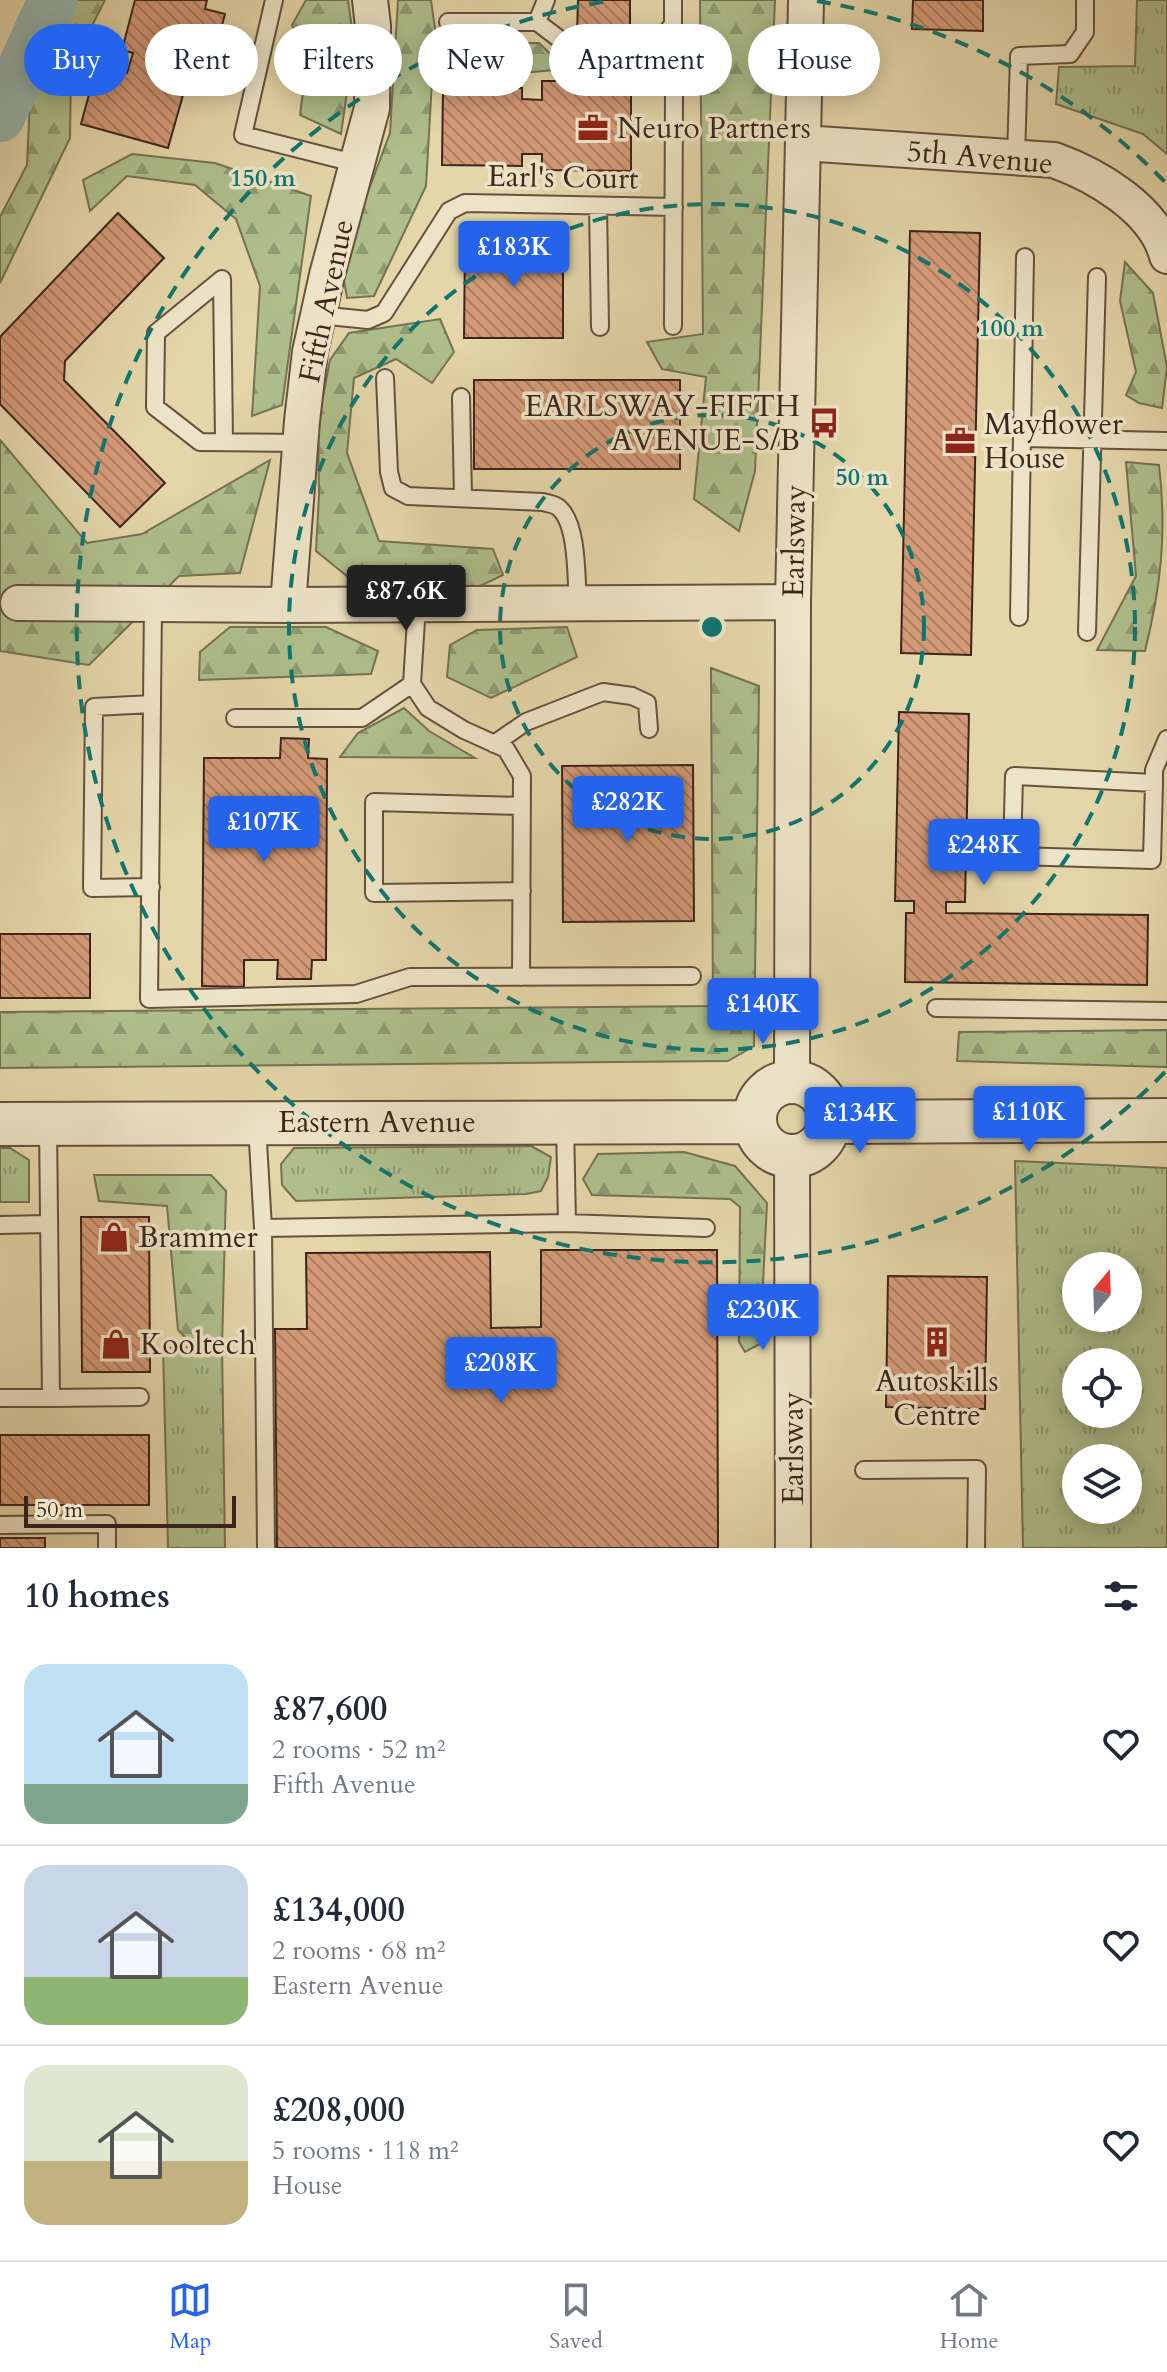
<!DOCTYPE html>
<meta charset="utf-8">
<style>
:root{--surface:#fff;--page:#f6f6f7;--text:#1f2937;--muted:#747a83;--line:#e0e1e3;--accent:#2563eb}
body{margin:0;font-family:Cardo,serif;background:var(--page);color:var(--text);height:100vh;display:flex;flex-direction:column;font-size:30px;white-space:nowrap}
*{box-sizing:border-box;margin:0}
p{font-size:26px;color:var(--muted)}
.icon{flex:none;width:44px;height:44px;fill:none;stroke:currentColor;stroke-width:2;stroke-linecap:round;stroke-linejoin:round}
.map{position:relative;height:1548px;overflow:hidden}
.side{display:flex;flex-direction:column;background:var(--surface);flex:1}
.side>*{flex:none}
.guide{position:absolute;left:24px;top:24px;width:1120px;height:72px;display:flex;gap:16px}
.needle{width:52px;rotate:19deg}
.controls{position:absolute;left:1062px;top:1252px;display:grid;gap:16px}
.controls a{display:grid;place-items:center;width:80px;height:80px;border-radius:50%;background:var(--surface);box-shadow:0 4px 20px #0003;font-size:40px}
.scale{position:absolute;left:24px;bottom:20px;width:212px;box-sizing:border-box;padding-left:8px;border:4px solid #3c251a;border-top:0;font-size:22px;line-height:28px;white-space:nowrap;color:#3c251a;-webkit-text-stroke:6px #ede4c7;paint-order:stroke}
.price{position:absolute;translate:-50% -68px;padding:0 18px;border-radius:8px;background:var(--accent);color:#fff;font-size:26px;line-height:52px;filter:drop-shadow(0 2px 4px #0008)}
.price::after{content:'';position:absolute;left:50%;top:48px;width:24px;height:18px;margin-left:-12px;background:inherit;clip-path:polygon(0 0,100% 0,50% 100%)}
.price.selected{background:#222;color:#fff}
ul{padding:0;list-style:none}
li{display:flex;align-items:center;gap:24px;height:200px;padding:0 24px}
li+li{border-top:2px solid var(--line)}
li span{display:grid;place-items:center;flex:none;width:224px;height:160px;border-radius:24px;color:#555}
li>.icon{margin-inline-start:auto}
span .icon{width:96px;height:96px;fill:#fffc;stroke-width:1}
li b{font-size:34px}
h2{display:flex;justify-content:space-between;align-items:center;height:96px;padding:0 24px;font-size:34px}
.chip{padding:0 28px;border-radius:36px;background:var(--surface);box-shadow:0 4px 20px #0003;font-size:28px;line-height:72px}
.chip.selected{background:var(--accent);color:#fff}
.tabs{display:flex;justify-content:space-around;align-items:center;height:112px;border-top:2px solid var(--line);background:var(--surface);font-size:22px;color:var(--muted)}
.tabs a{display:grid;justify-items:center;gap:4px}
.tabs .selected{color:var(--accent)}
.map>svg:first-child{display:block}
</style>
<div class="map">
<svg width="1167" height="1548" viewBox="0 0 1167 1548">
<defs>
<pattern id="grass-tufts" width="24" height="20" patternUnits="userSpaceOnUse" patternTransform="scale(2)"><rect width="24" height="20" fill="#aebf8c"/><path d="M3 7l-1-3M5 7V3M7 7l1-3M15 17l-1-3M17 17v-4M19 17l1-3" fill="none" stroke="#8f9b72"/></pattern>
<pattern id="forest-firs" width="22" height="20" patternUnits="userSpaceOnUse" patternTransform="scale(2)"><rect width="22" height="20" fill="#aebf8c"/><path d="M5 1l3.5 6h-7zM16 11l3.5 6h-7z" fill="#8f9b72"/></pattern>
<pattern id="building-back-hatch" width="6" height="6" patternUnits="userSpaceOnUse" patternTransform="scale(2)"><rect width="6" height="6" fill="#d49a77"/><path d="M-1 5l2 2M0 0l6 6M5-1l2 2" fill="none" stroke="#ad7d61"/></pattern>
</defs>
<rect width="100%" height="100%" fill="#e4d6a9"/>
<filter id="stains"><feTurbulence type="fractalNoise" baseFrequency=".0025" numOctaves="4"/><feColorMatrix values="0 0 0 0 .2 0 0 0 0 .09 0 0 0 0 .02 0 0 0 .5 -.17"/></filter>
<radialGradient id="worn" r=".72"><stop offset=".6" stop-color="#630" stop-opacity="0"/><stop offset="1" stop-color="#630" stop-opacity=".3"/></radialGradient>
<path fill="url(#grass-tufts)" stroke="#757253" stroke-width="2" fill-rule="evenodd" d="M 1137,0 L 1167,0 L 1167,154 L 1143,134 L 1056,104 L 1059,67 L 1135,66 Z
M 531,1146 L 551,1157 L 548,1177 L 541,1191 L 526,1194 L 296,1201 L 282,1185 L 281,1164 L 294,1148 Z
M 0,1148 L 10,1148 L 29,1160 L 29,1202 L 0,1202 Z
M 1015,1161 L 1167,1168 L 1167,1548 L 1023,1548 ZM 1076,1266 L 1128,1266 L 1128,1318 L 1076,1318 ZM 1076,1362 L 1128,1362 L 1128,1414 L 1076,1414 ZM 1076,1458 L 1128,1458 L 1128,1510 L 1076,1510 Z
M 222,1346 L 225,1548 L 168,1548 L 163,1348 Z"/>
<path fill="url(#forest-firs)" stroke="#757253" stroke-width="2" d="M 69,0 L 105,0 L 71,67 L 70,138 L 0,283 L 0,217 L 27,165 L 30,100 Z
M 306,0 L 348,0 L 354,43 L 341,134 L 300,115 L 306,69 L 292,25 Z
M 398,0 L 431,0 L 437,43 L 539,43 L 566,69 L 432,81 L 426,186 L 374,296 L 347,298 L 341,264 L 390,133 Z
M 700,0 L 775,0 L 755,471 L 739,531 L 694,499 L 706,377 L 662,369 L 647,342 L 703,334 Z
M 132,154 L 215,163 L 311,196 L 282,405 L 252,416 L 260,286 L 236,219 L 195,185 L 127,176 L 90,211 L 83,180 Z
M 1125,262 L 1153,293 L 1167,367 L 1162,408 L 1139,403 L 1126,395 L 1136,372 L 1120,301 Z
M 440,319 L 454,352 L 432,383 L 396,359 L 354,378 L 347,453 L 379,541 L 493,549 L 503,575 L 476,588 L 440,585 L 358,585 L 316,551 L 319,495 L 318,424 L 330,360 L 349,333 Z
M 0,440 L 87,543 L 142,534 L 270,460 L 240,573 L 179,576 L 89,665 L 0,651 Z
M 1126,462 L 1159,465 C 1167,533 1161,586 1145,651 L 1097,650 L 1136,576 Z
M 230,627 L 326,627 L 378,651 L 371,674 L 199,680 L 200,652 Z
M 567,627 L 577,657 L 491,698 L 447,677 L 450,645 L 477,630 Z
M 711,668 L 759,686 L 754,1046 L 728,1061 L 0,1068 L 0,1012 L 713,1006 Z
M 404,708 L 429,731 L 475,758 L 340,757 L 358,733 Z
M 1167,1030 L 1167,1067 L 957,1061 L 959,1032 Z
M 684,1152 L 735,1166 L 767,1203 L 760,1344 L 745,1352 L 739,1342 L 740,1207 L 730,1199 L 592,1195 L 583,1179 L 598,1154 Z
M 94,1175 L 211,1175 L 226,1191 L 222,1346 L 198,1351 L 178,1330 L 167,1206 L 99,1201 Z"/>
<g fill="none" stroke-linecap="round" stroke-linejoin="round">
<path stroke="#97b7b0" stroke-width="50" d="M 0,117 L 53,0"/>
</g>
<path fill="url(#building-back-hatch)" stroke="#3c251a" stroke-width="2" d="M 135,0 L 207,0 L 205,9 L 225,14 L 209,74 L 175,65 L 169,84 L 185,88 L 168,148 L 81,124 L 97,65 L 127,73 L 133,53 L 122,50 Z
M 578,0 L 630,0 L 630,37 L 577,36 Z
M 913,0 L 983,0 L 983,31 L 912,29 Z
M 542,81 L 631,81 L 631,171 L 542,170 L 542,154 L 522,154 L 522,166 L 442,165 L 443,87 L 522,88 L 522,99 L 542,100 Z
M 118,213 L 164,258 L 65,361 L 64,380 L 165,483 L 120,527 L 0,404 L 0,337 Z
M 910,231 L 980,233 L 971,655 L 901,653 Z
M 465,239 L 563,239 L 563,338 L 464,338 Z
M 474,380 L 680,380 L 680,469 L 474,469 Z
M 899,712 L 969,714 L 965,902 L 946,902 L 946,913 L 1148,915 L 1147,985 L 905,982 L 906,913 L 914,913 L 914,901 L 895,901 Z
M 281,738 L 309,739 L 308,758 L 327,759 L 326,960 L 312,960 L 311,979 L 277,979 L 278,960 L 244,960 L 244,987 L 202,986 L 204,758 L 280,758 Z
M 693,765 L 694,921 L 563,922 L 562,766 Z
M 0,934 L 90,934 L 90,998 L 0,998 Z
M 81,1217 L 149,1217 L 150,1372 L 82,1372 Z
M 541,1250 L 717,1250 L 718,1548 L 277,1548 L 275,1329 L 307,1329 L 306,1253 L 490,1252 L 491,1328 L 541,1327 Z
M 888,1276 L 987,1277 L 985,1409 L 886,1407 Z
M 0,1435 L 149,1435 L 149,1505 L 0,1505 Z
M 0,1538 L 45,1538 L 45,1548 L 0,1548 Z"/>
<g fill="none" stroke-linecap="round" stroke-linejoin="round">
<g stroke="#66513e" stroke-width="20">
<path id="service" d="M 274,0 L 243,135 L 358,164
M 448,22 L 537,22 L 546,0
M 537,22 L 583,57 L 649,57 L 673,24 L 673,0
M 1016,158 L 1019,56 L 1070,54 L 1085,32 L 1085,0
M 598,206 L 600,327
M 318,315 L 368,320 L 384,313 L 449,211 L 465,203 L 674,207
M 673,326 L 674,93
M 385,378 L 389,472 L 393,488 L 408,496 L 543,502 C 549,504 556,504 560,509 C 578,526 576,579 578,603
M 461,397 L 463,498
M 1023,438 L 1167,441
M 224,442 L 222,279 L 156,333 L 155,407 L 200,442 L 300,443
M 153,604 L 149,999 L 356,994 L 410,977 L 692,976
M 1019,617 L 1025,257
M 1087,632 L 1097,277
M 412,684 L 428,708 L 464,730 L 506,749 L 522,776 L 521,977
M 235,718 L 362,718 L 412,684 L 417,604
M 494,744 L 526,722 L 603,692 L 632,696 L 647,703 L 649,729
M 1154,783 L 1014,776 L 1012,856 L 1152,860 L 1154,783 L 1154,770 L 1167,739
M 151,887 L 92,888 L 94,707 L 152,704
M 522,891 L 374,893 L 374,802 L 522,806
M 936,1008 L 1167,1011
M 565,1124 L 567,1223 L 706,1228
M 257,1125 L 263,1228 L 567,1223
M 0,1225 L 49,1224
M 263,1228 L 266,1548
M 0,1398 L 51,1398 L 48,1125
M 51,1398 L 140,1397
M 864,1470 L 977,1469 L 976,1548
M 0,1525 L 107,1524 L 107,1548"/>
</g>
<g stroke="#66513e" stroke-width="38">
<path id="minor" d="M 803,143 L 1054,160 C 1096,175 1155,209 1167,256
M 18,603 L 288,605 L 793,602
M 288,605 L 302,421 L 310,352 L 327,275 L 372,108 L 373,26 L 370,0
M 792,1082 L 793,602 L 806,0
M 792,1156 L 793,1548"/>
</g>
<g stroke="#66513e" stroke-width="46">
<path id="tertiary" d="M755 1119a37 37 0 1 1 74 0a37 37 0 1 1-74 0Z
M 830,1122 L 1167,1120
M 0,1124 L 755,1122"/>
</g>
<use href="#service" stroke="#ede4c7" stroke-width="16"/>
<use href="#minor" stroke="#ede4c7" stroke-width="34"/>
<use href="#tertiary" stroke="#ede4c7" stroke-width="42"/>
</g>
<g fill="none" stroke="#0f766e" stroke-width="4" stroke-dasharray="14 10">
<circle cx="712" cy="627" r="212"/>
<circle cx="712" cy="627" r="423"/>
<path d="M1165 1072A635 635 0 1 1 607 1M817 1A635 635 0 0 1 1165 182"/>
</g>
<defs>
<g id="office-bare" transform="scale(2.4)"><path d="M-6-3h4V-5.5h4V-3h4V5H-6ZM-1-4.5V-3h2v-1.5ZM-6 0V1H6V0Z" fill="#8f2418" stroke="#ede4c7" stroke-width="2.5" paint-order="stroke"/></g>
<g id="bus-bare" transform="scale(2.4)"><path d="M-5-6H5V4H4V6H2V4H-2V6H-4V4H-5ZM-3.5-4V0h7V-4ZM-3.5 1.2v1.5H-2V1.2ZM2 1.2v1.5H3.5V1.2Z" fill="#8f2418" stroke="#ede4c7" stroke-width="2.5" paint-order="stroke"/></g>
<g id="shop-bare" transform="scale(2.4)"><path d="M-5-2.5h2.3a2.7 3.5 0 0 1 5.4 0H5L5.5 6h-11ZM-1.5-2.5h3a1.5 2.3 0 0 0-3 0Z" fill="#8f2418" stroke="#ede4c7" stroke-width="2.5" paint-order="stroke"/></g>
<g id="building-bare" transform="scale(2.4)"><path d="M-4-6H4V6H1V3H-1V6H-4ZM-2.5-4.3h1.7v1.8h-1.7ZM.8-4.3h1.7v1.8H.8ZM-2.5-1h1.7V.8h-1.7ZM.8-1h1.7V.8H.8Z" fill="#8f2418" stroke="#ede4c7" stroke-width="2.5" paint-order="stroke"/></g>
</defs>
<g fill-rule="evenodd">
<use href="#office-bare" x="593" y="128"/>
<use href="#bus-bare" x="824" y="423"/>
<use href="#office-bare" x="960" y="441"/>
<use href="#shop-bare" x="114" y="1237"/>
<use href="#building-bare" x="937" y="1342"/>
<use href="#shop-bare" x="116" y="1344"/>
</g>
<g text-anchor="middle" stroke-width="7" stroke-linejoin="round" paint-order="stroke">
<g font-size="30" fill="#3c251a" stroke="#ede4c7" text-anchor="start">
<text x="617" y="138">Neuro Partners</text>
<text x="800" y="416" text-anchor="end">EARLSWAY-FIFTH<tspan x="800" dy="34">AVENUE-S/B</tspan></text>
<text x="984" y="434">Mayflower<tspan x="984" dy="34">House</tspan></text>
<text x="138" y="1247">Brammer</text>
<text x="140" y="1354">Kooltech</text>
<text x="937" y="1391" text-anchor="middle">Autoskills<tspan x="937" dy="34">Centre</tspan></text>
</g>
<g font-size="30" fill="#3c251a" stroke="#ede4c7">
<text transform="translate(980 157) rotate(5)" y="10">5th Avenue</text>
<text transform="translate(563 177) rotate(1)" y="10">Earl's Court</text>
<text transform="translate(326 301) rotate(-78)" y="10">Fifth Avenue</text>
<text transform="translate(794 541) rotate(-89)" y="10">Earlsway</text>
<text x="377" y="1132">Eastern Avenue</text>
<text transform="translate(793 1448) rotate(-90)" y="10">Earlsway</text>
</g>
</g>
<circle cx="712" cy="627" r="12" fill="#0f766e" stroke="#ede4c7" stroke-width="4"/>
<g font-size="24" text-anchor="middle" font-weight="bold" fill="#0f766e" stroke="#ede4c7" stroke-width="7" stroke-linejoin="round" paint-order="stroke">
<text x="263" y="186">150 m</text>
<text x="1011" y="336">100 m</text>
<text x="862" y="485">50 m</text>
</g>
<rect width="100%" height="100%" filter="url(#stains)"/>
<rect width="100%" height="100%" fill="url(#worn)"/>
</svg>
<div class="controls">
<a><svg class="needle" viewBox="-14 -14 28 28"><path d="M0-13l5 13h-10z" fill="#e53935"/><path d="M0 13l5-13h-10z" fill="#747a83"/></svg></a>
<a><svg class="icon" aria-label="locate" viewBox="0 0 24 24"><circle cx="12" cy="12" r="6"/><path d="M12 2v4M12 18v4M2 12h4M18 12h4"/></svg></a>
<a><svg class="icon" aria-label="layers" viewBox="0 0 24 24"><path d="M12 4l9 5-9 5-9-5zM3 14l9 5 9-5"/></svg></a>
</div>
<div class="scale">50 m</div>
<b class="price" style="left:514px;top:289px">£183K</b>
<b class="price selected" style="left:406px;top:633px">£87.6K</b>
<b class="price" style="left:628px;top:844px">£282K</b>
<b class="price" style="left:264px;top:864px">£107K</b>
<b class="price" style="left:984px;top:887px">£248K</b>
<b class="price" style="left:763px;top:1046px">£140K</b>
<b class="price" style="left:1029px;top:1154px">£110K</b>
<b class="price" style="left:860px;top:1155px">£134K</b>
<b class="price" style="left:763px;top:1352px">£230K</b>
<b class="price" style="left:501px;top:1405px">£208K</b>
<div class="guide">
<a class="chip selected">Buy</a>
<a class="chip">Rent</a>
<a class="chip">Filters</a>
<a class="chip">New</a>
<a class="chip">Apartment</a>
<a class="chip">House</a>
</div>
</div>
<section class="side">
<h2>10 homes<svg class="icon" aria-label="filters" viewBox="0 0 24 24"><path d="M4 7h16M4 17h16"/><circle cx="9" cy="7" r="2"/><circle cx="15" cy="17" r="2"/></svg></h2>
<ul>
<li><span style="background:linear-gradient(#bfe0f5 75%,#7fa58c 0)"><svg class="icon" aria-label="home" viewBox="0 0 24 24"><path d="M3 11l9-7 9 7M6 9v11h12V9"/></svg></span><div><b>£87,600</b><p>2 rooms · 52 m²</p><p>Fifth Avenue</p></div><svg class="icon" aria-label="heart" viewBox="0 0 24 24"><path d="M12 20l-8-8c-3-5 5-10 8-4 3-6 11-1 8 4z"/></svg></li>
<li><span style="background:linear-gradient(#c9d6e8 70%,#8fb573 0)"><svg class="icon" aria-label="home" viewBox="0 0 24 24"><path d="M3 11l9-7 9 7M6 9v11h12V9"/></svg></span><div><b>£134,000</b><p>2 rooms · 68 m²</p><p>Eastern Avenue</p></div><svg class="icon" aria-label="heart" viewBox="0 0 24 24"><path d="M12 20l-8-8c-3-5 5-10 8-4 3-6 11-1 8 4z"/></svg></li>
<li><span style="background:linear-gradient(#dfe7d0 60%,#c2b280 0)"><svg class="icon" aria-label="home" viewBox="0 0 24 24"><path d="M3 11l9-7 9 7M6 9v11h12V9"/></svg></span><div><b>£208,000</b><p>5 rooms · 118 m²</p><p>House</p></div><svg class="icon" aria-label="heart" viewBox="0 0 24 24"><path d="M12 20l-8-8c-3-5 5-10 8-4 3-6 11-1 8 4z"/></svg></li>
</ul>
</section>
<nav class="tabs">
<a class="selected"><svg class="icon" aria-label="map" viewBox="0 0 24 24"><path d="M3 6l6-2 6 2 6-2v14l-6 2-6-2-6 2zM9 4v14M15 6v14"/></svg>Map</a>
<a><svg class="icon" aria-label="saved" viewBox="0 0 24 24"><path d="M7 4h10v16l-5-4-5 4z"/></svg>Saved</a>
<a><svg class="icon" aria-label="home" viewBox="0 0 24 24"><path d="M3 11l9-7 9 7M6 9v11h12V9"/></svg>Home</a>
</nav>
